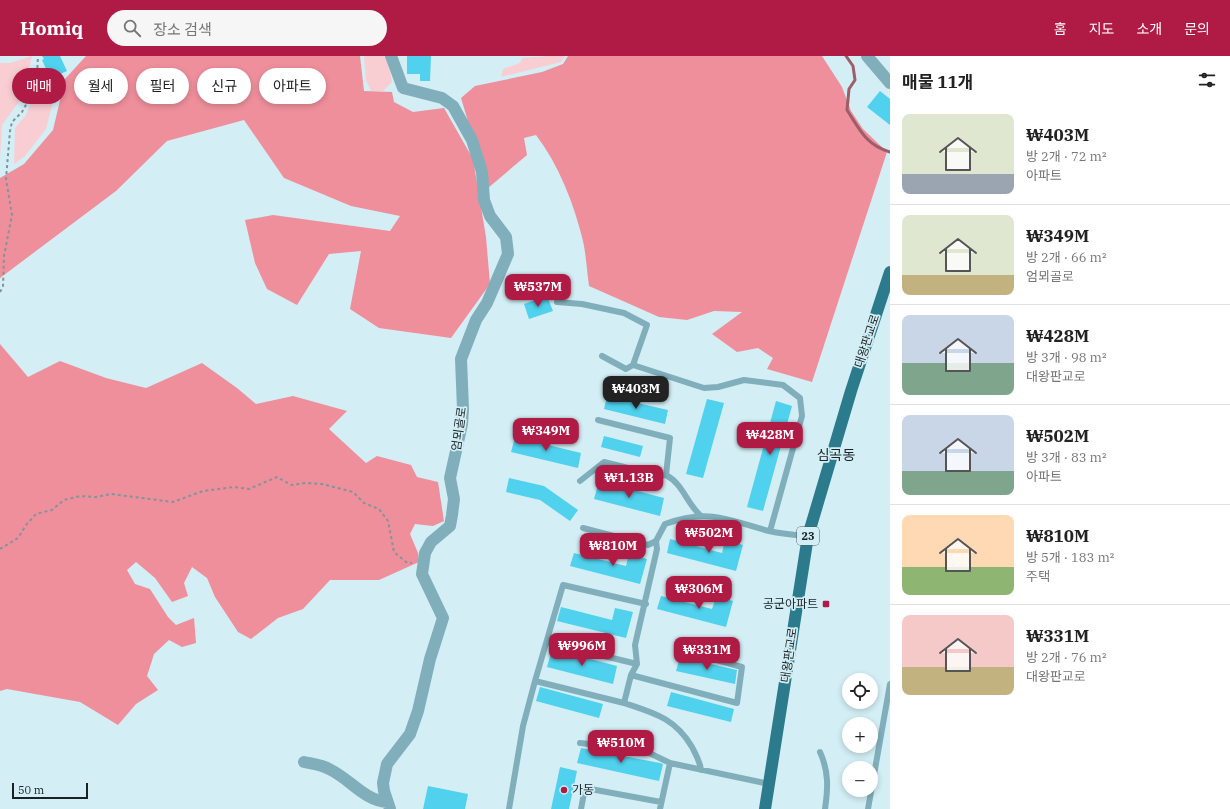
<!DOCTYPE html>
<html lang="ko">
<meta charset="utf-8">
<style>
:root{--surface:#fff;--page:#f6f6f6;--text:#222;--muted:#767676;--line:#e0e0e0;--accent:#af1b45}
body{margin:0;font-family:"IBM Plex Serif","Noto Sans KR",serif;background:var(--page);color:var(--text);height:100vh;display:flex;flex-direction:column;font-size:15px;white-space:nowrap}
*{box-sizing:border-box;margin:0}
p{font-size:13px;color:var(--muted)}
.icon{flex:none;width:22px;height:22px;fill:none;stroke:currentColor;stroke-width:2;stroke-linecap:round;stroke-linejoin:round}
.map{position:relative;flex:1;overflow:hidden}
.sheet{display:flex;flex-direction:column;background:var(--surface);width:340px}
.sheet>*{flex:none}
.hud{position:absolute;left:12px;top:12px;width:380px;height:36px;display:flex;gap:8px}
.controls{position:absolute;left:842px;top:617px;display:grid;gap:8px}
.controls a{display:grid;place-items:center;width:36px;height:36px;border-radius:50%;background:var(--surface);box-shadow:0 2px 6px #0003;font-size:20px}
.scale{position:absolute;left:12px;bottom:10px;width:76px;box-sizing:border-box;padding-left:4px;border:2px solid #192326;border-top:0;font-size:11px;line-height:14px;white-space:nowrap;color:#192326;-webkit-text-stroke:3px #d3eef5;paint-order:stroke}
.price{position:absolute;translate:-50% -34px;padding:0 9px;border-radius:8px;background:var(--accent);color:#fff;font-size:13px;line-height:26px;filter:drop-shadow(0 1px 2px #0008)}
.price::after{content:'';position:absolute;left:50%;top:24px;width:12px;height:9px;margin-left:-6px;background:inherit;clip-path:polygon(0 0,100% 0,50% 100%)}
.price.on{background:#222;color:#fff}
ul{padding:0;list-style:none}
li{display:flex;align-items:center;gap:12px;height:100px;padding:0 12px}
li+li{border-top:1px solid var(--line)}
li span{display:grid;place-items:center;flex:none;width:112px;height:80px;border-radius:8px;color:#555}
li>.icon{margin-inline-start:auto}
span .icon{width:48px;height:48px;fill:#fffc;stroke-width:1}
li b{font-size:17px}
h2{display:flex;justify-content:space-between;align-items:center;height:48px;padding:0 12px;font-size:17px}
.pill{padding:0 14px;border-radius:18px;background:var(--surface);box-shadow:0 2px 6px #0003;font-size:14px;line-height:36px}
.pill.on{background:var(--accent);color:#fff}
header{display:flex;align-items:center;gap:24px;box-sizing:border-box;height:56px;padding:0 20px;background:var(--accent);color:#fff}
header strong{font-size:19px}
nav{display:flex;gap:22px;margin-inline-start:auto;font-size:14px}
.search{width:280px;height:36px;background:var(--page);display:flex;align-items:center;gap:10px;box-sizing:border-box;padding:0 14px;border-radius:22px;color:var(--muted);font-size:15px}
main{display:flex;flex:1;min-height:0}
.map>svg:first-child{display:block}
</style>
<header>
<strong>Homiq</strong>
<div class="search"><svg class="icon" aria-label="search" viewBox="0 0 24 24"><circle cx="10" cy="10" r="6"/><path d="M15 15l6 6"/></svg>장소 검색</div>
<nav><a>홈</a><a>지도</a><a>소개</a><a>문의</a></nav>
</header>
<main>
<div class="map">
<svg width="890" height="753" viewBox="0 0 890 753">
<rect width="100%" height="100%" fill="#d3eef5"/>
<path fill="#f9ced2" d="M 32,0 L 21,43 L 2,69 L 0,103 L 0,7 L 10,7 Z
M 364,0 L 387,0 L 392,26 L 383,35 L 371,35 L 366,24 Z
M 548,0 L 565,0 L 561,6 L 501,21 L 503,13 L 520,7 L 522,2 Z
M 44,19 L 58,26 L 46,73 L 25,100 L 14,108 L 15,72 L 26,59 L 41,23 Z"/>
<path fill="#ef8f9c" d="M 86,0 L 360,0 L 364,35 L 392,36 L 394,46 L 413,56 L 444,52 L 473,103 L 486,181 L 490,228 L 451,282 L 379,272 L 350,253 L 361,195 L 329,198 L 297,249 L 267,233 L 255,207 L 245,164 L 273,159 L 390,175 L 400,160 L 351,150 L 284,122 L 244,64 L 167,85 L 116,135 L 0,222 L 0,122 L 24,108 L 53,74 L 65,23 Z
M 568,0 L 822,0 L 842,31 L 851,55 L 863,73 L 887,96 L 812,326 L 767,313 L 773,302 L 758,292 L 737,296 L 712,278 L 742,256 L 714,255 L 687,264 L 659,261 L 589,230 C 587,215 586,199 583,185 C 574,148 559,109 536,79 L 524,82 L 527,99 L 488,132 L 461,42 L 475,30 L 542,16 L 563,8 Z
M 0,288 L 28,321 L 60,305 L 106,322 L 146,332 L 202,307 L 237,332 L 256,348 L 293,340 L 347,355 L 329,373 L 366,407 L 377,400 L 411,409 L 417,421 L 438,426 L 444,465 L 433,470 L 415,468 L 410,478 L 418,497 L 419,506 L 379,524 L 330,524 L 303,553 L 278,562 L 251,583 L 238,576 L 215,541 L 207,522 L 192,511 L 184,527 L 188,540 L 172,546 L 155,522 L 136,506 L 127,514 L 135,528 L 150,533 L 168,561 L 176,569 L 194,562 L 196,587 L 182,591 L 169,584 L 154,598 L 147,620 L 158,634 L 136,648 L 118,669 L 80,646 L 7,633 L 0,635 Z"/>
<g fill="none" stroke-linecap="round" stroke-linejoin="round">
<path stroke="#9d5e68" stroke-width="3" d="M 846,0 L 853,10 L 855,24 L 849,33 L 847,54 C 860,74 866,89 890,96"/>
</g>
<path fill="#50d1ed" d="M 42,0 L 60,0 L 67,15 L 53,21 L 50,16 L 48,17 L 42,4 L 44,3 Z
M 407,0 L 431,0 L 430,25 L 420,25 L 420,18 L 407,18 Z
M 880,35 L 890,43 L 890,69 L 867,51 Z
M 547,240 L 553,255 L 529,263 L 524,248 Z
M 607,340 L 668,354 L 665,368 L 604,353 Z
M 707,343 L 724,347 L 703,422 L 686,418 Z
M 776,345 L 792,350 L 763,455 L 747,451 Z
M 604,380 L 643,390 L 640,401 L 601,391 Z
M 515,381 L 581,397 L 578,412 L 511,396 Z
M 509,422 L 544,430 L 578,454 L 570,465 L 540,444 L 506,436 Z
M 599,425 L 664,442 L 660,460 L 594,443 Z
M 670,483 L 722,497 L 725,484 L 743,489 L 736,515 L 667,497 Z
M 574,497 L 626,510 L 629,498 L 647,503 L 640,528 L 570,510 Z
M 661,540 L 712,553 L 716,541 L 733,545 L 726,571 L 657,553 Z
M 561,551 L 612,564 L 615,552 L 633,556 L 626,582 L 557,565 Z
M 552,593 L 617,610 L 613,628 L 547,611 Z
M 680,601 L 737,614 L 735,628 L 676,615 Z
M 540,631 L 603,648 L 599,662 L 536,645 Z
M 671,636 L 734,653 L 731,666 L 667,650 Z
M 581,692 L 660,707 L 663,708 L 659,725 L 577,707 Z
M 560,711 L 577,715 L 569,753 L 551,753 Z
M 428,730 L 468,738 L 465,753 L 423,753 Z"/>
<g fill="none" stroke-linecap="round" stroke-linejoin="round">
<path stroke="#81949a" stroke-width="2" stroke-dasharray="3 3" stroke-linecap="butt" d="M 0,236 L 3,231 L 4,200 L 12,159 L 6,123 L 10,75 L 12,66 L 22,56 L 33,36 L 37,20 L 38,0
M 0,493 L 18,482 L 26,469 L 36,458 L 52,454 L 64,444 L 80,440 L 96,441 L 111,438 L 173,446 L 203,435 L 234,431 L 249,433 L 277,421 L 291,429 L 306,427 L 322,428 L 353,436 L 364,447 L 379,453 L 388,465 L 394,496 L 406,506 L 412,507"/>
<path stroke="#80afbb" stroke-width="6" d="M 557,246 L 582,248 L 624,257 L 647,269 L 633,309 L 704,332 L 718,331 L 744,324 L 783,329 L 800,342 L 802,360 L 770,475
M 602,300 L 626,313 L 633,309
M 598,364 L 670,382 L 666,419 C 683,428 687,448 701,460
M 580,425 L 604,406 L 660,420 L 666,419
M 583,472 L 648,489 L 656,485 L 665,468 C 709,452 727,464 769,475 C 782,478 795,479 808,480
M 547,586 L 637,608
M 631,619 L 737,647 L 742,611 L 684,595
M 535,625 L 563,529 L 646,548
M 624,647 C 654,657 675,662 692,691 C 696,699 700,705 701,714
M 580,687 L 643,694 L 670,707 L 769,728
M 820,696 C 829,716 828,732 825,753
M 509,753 L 523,670 L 535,625 L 624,647 L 631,619 L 637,608 L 635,589 L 657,493 L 656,485
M 581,753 L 585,732 L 661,746
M 660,753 L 670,707
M 868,753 L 890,628"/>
<path stroke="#80afbb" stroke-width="12" d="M 867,0 L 890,27
M 304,706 C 313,708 323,709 331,714 C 351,724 364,744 387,746
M 390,753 L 384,735 L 383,727 L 387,708 L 410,678 L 418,655 L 430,603 L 443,562 L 422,518 L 425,497 L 431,486 L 450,470 L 452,459 L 454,443 L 450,422 L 462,368 L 463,353 L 461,303 L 476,264 L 487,247 L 508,198 L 506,181 L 490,160 L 484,144 L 482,116 L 472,84 L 453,50 L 442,42 L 403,32 L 391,0"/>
<path stroke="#2b7b8c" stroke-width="12" d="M 765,753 L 808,480 L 851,335 L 890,216"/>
</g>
<g fill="#af1b45" stroke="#d3eef5" stroke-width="1.5">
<rect x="822" y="544" width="8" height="8" rx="2"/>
<circle cx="564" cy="734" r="4"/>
</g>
<g text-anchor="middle" stroke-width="3.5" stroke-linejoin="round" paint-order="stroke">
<rect fill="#d3eef5" stroke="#516064" stroke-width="1" x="797" y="471" width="22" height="18" rx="3"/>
<g font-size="11" font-weight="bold" fill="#192326">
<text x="808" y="484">23</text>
</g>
<g font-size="12" fill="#192326" stroke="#d3eef5">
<text transform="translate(867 285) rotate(-72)" y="4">대왕판교로</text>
<text transform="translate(459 373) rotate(-82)" y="4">엄뫼골로</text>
<text transform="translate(789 599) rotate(-82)" y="4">대왕판교로</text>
</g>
<g font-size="12" fill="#192326" stroke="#d3eef5" text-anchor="end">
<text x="818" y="552">공군아파트</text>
<text x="572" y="738" text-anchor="start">가동</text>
</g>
<g font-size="14" fill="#192326" stroke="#d3eef5">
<text x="836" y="404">심곡동</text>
</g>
</g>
</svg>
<div class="controls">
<a><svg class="icon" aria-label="locate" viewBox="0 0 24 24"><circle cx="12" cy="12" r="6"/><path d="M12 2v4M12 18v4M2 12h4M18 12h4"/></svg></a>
<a>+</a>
<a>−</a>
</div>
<div class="scale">50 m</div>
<b class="price" style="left:538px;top:252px">₩537M</b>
<b class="price on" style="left:636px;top:354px">₩403M</b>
<b class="price" style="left:546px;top:396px">₩349M</b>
<b class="price" style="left:770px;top:400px">₩428M</b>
<b class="price" style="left:629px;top:443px">₩1.13B</b>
<b class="price" style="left:709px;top:498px">₩502M</b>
<b class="price" style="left:613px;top:511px">₩810M</b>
<b class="price" style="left:699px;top:554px">₩306M</b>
<b class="price" style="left:582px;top:611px">₩996M</b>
<b class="price" style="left:707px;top:615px">₩331M</b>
<b class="price" style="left:621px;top:708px">₩510M</b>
<div class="hud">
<a class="pill on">매매</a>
<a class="pill">월세</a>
<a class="pill">필터</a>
<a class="pill">신규</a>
<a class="pill">아파트</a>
</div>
</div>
<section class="sheet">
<h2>매물 11개<svg class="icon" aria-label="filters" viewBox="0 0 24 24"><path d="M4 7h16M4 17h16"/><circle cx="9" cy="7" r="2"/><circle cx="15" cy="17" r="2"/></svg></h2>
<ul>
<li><span style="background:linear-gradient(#dfe7d0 75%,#9aa5b1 0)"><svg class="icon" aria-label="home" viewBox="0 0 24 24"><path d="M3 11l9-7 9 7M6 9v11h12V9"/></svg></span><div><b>₩403M</b><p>방 2개 · 72 m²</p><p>아파트</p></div></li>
<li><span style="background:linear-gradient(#dfe7d0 75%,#c2b280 0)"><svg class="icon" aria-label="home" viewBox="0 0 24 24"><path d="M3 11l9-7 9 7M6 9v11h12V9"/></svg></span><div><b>₩349M</b><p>방 2개 · 66 m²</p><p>엄뫼골로</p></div></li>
<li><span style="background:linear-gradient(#c9d6e8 60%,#7fa58c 0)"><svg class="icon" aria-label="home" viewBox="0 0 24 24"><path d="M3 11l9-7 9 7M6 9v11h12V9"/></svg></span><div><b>₩428M</b><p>방 3개 · 98 m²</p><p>대왕판교로</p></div></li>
<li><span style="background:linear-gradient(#c9d6e8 70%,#7fa58c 0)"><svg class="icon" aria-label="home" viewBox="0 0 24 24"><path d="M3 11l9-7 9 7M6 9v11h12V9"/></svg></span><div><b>₩502M</b><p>방 3개 · 83 m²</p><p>아파트</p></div></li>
<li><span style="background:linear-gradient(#ffd9b3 65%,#8fb573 0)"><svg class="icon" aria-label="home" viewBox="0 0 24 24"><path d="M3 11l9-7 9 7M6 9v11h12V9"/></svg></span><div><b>₩810M</b><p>방 5개 · 183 m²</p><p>주택</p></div></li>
<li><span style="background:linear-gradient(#f6c9c9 65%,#c2b280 0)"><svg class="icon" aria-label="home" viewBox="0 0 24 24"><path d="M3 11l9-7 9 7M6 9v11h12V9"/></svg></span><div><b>₩331M</b><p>방 2개 · 76 m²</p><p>대왕판교로</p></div></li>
</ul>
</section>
</main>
